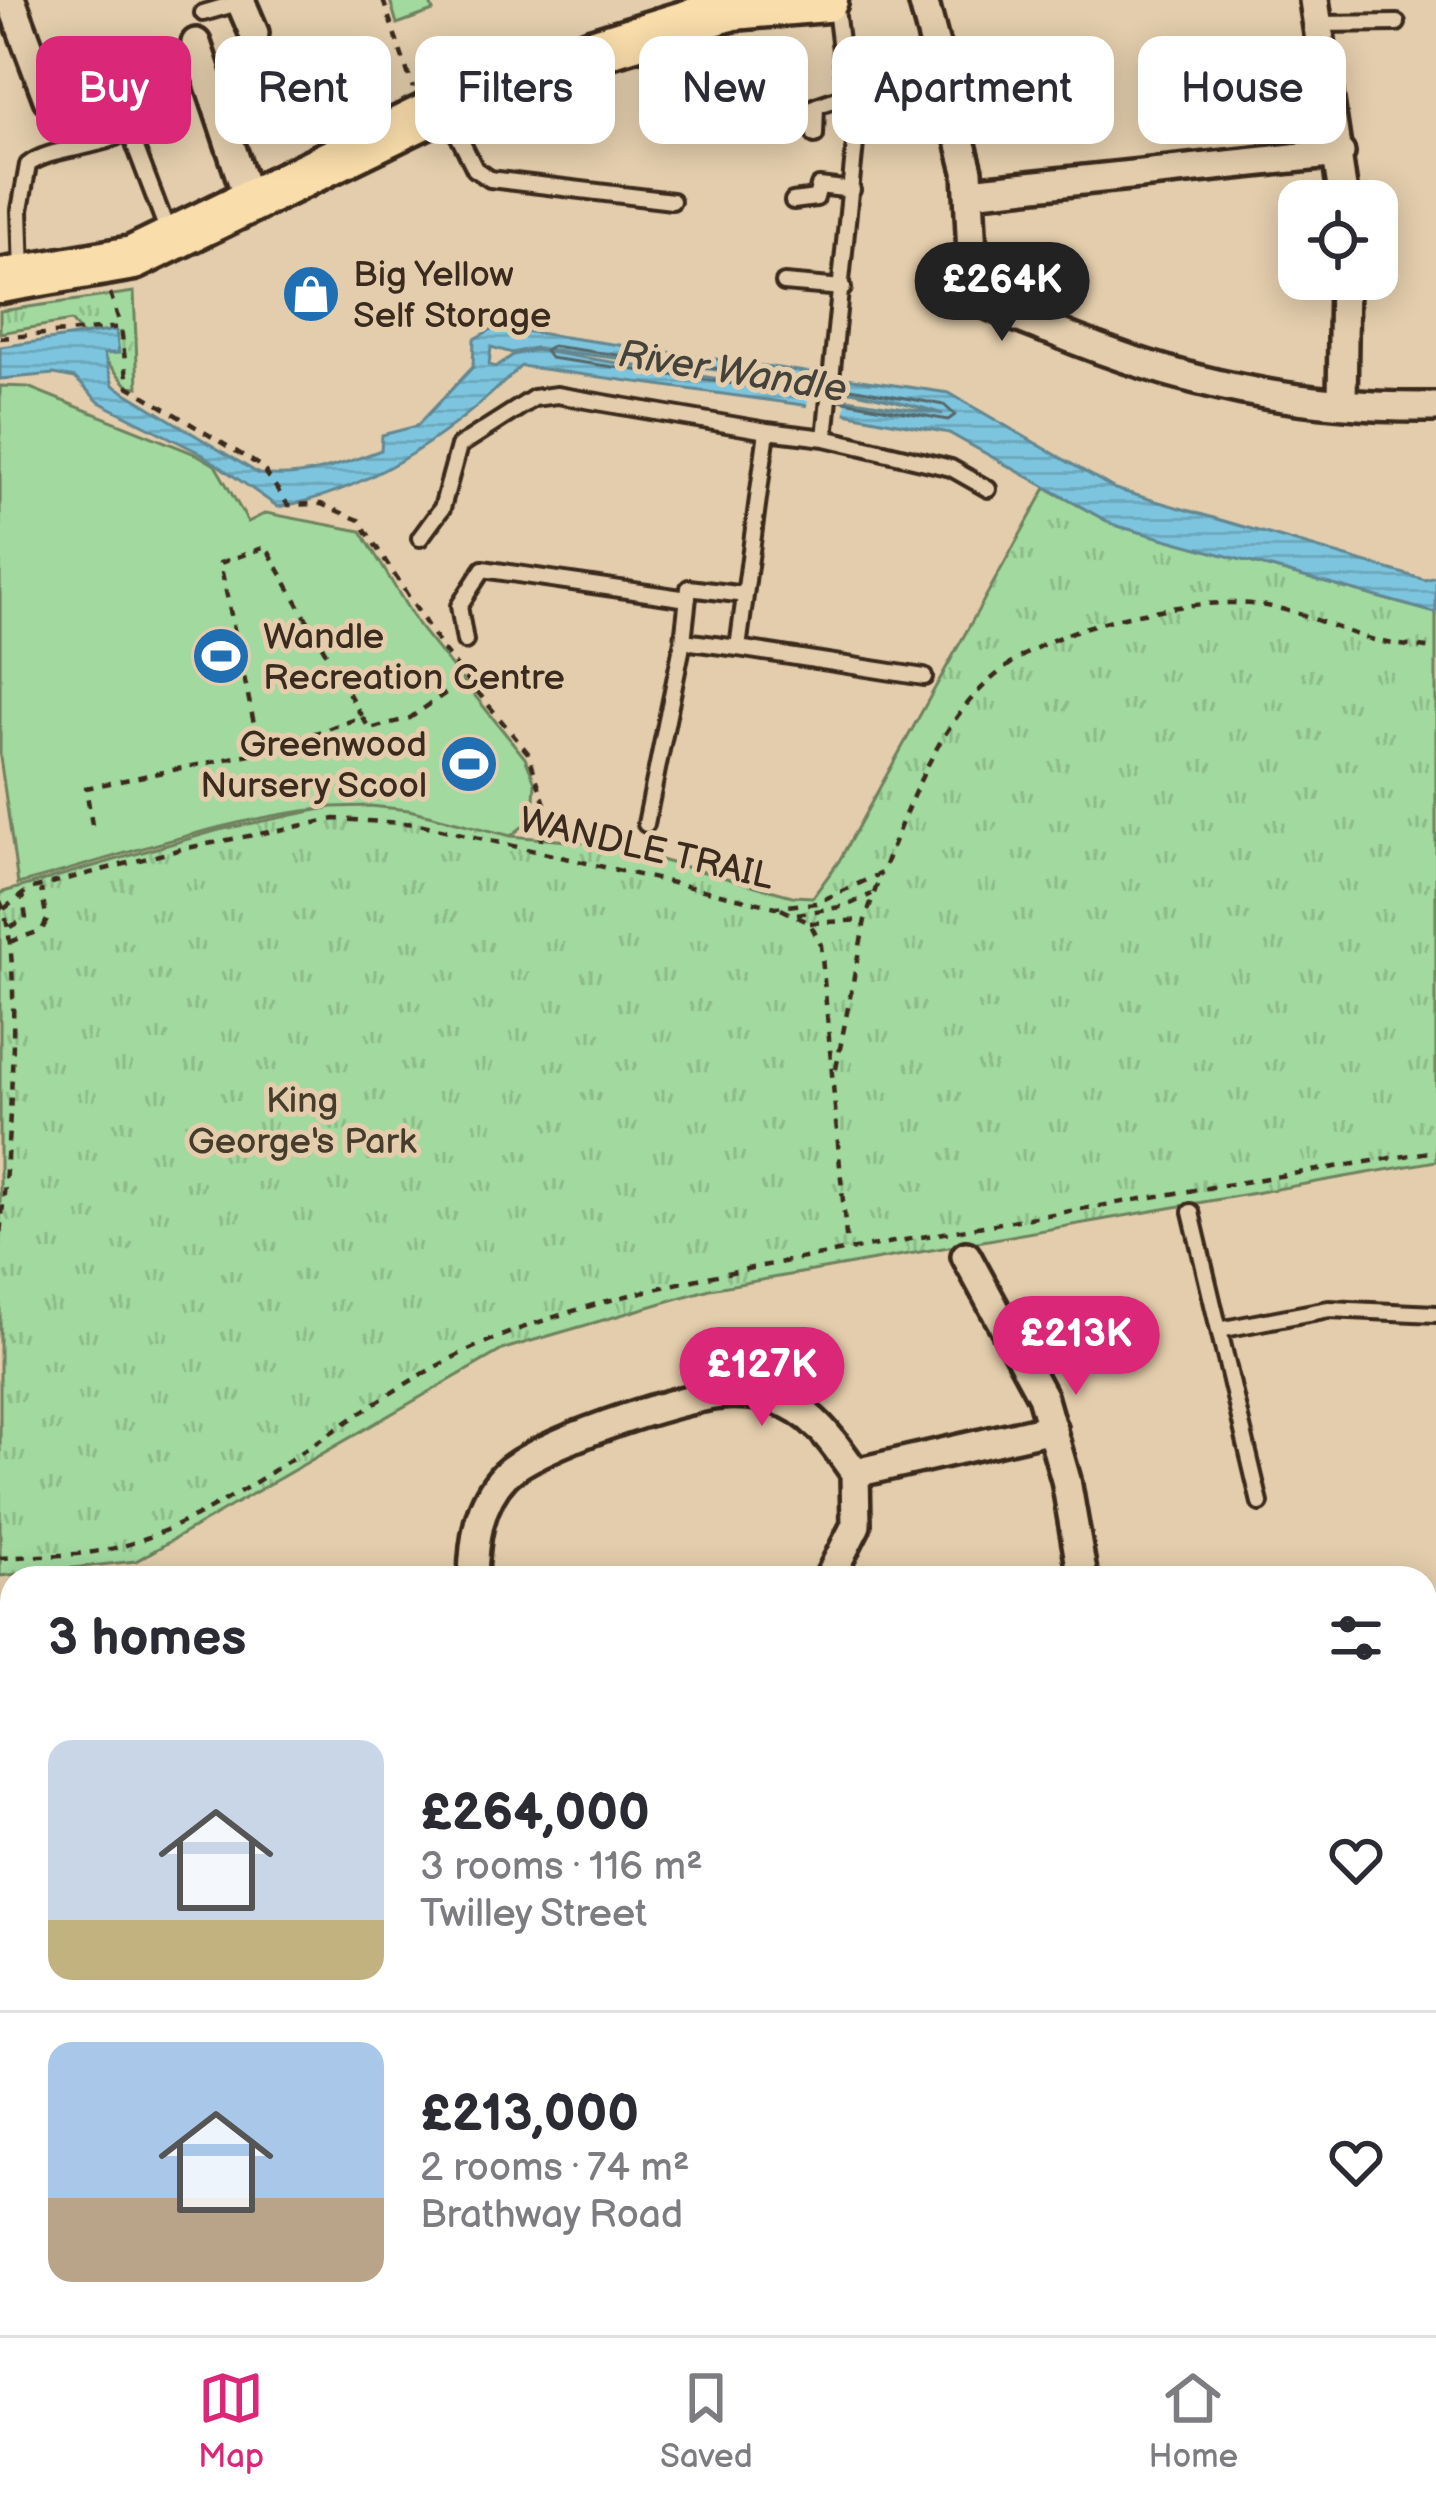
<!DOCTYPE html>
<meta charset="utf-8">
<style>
:root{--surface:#fff;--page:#f7f7f7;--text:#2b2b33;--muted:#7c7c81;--line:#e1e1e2;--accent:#db2777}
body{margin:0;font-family:"Balsamiq Sans",sans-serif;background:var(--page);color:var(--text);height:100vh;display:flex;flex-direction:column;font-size:45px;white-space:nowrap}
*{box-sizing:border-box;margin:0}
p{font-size:39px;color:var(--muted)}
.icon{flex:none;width:66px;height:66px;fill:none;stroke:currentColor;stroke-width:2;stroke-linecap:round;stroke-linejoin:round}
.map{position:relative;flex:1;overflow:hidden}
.drawer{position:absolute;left:0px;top:1566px;width:1437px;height:771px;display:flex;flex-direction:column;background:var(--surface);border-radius:36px 36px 0 0;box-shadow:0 6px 30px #0003}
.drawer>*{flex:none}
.top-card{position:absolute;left:36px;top:36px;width:1365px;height:108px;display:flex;gap:24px}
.buttons{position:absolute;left:1278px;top:180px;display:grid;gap:24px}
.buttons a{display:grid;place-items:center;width:120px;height:120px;border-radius:24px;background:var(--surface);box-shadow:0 6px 30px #0003;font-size:60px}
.price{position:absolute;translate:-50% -102px;padding:0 27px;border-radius:42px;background:var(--accent);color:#fff;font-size:39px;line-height:78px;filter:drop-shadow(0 3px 6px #0008)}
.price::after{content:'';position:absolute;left:50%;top:72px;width:36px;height:27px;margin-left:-18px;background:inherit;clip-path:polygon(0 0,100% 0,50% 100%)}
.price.active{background:#222;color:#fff}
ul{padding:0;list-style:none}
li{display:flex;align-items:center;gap:36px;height:300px;padding:0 48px}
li+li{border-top:3px solid var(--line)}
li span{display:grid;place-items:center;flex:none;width:336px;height:240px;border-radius:24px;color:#555}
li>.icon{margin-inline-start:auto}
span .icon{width:144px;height:144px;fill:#fffc;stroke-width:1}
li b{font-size:51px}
h2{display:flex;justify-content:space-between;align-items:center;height:144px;padding:0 48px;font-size:51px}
.chip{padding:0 42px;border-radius:24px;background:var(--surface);box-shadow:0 6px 30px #0003;font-size:42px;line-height:108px}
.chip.active{background:var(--accent);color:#fff}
.tab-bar{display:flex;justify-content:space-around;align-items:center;height:168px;border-top:3px solid var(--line);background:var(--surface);font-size:33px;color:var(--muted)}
.tab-bar a{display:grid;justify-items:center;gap:6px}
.tab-bar .active{color:var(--accent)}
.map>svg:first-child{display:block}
</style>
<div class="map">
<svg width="1436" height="2335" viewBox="0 0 1436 2335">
<defs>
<pattern id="park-tufts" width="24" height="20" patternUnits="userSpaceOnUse" patternTransform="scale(3)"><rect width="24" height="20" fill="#a1d99e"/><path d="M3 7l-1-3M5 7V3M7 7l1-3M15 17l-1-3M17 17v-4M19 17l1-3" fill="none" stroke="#8cba88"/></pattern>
<pattern id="water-rules" width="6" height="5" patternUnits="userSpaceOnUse" patternTransform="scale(3)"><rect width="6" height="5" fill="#7dc5de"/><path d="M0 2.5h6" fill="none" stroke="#6da9be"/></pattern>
</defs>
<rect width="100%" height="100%" fill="#e3cdac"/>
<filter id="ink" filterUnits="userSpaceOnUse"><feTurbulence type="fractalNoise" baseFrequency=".00833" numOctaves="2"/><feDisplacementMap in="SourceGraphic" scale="24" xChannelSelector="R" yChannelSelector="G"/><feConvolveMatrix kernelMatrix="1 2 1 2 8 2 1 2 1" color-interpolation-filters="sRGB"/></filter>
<g filter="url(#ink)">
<path fill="#a1d99e" stroke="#6e825e" stroke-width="3" d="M 0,386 L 28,387 L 198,455 L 215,465 L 248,522 L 266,513 L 361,531 L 418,625 L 525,758 L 535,782 L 533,818 L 511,836 C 463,828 417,808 368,807 C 263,804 121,857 18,884 L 0,757 Z"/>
<path fill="url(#park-tufts)" stroke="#6e825e" stroke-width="3" d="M 390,0 L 429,0 L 433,11 L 397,24 Z
M 134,292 L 138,387 L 128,386 L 71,321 L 0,333 L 0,311 Z
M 1046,488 L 1115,525 L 1436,613 L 1436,1161 L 710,1289 L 504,1349 L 136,1561 L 0,1576 L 0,893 L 219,830 L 332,807 L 370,806 L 409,810 L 511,836 L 602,844 L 792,896 L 813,897 L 839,861 Z"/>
<path fill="url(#water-rules)" stroke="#638791" stroke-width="3" fill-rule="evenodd" d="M 496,327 L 949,393 L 1115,489 L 1425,580 L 1436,577 L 1436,613 L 1114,525 L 949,433 L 803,405 L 521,366 C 454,432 371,491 278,507 L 202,454 L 99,402 L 75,378 L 54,374 L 0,379 L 0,347 L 116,330 L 119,353 L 104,354 L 113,385 L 259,474 C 302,480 341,465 381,450 L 382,435 L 417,426 L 473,367 L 474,339 ZM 491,347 L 512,353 L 534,348 C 661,365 822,376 943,414 L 535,350 L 513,355 L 496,367 L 489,365 Z"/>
<path fill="#e3cdac" d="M 816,364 L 850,369 L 844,418 L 806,410 Z"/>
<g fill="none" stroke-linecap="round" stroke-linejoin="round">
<path stroke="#55686b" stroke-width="3" d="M 819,396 L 550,358 L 545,351 L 552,346 L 821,383
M 839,400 L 948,420 L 955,415 L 944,405 L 840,386"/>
<g stroke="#3b2a1e" stroke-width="22">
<path id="lane" d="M 203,13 L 241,2
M 1318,24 L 1397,23
M 1299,50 L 1318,47
M 1238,57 L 1268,53
M 446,111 L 475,169 L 490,179 L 672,201
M 131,135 L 169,235
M 815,135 L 816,106 L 848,95
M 793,201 L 816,198 L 819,186 L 852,190
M 22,274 L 20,210 L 28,165 C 47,149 88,149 116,137
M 784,283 L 843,288
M 825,438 L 951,468 L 988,489
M 420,538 L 442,508 L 459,446 L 534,398 L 557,395 L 767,431
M 745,595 L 689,588 L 683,641 L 738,648 L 767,431 L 825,438 L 857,124 L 845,84 L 835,0
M 465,641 L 459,606 L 483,569 L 688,599
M 738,648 L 924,677
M 646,824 L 683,641
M 1191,1212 L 1219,1330 L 1329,1309 L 1436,1314
M 1219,1330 L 1260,1503
M 0,2319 L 12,2314
M 402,2335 L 419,2325"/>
</g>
<g stroke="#3b2a1e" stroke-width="36">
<path id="street" d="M 11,0 L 48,99
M 240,0 L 254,33
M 923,0 L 968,171 L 974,297 C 998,311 1025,320 1051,330 C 1181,384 1300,409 1436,407
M 1314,0 L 1344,201
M 196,43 L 248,198
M 970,192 L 1340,153
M 1342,400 L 1344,279
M 966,1256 L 1042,1396 L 1066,1480 L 1083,1578
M 473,1578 C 474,1541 478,1503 505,1475 C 536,1444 675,1399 720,1394 C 737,1392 759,1394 775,1399 C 813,1410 834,1443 855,1473 L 1052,1428
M 829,1578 L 856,1525 L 855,1473
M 0,1735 L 0,1775
M 458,2325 L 463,2335
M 1414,2325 L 1416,2335
M 212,2335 L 232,2325
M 1142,2335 L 1142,2325"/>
</g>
<g stroke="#3b2a1e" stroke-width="48">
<path id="secondary" d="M 0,1999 L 12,1996"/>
</g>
<g stroke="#3b2a1e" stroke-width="51">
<path id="primary" d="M 0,281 L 133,258 L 444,107 L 592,51 L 733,8 L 826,0
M 0,1793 L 12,1798
M 990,2325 L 1002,2335"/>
</g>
<path stroke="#3b2a1e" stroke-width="4.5" stroke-dasharray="9 9" stroke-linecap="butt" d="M 383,0 L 413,88
M 233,82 L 263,72 L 258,57
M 110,293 L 121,327
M 0,338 L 121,327 L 128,386 L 262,467 L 288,505 L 321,504 L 359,520 L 443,650 L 528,753 L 545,804 L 540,849
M 362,717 L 370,729 L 410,718 L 450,690
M 92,825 L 86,788 L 260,752 L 362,717 L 266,547 L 220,563 L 260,752
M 0,901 C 26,954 7,1169 0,1235
M 4,909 L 29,889 L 182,849 L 335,819 L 419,824 L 776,907 L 816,903 L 882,873 C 937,730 972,649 1133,615 C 1172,607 1219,599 1260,605 C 1297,610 1329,626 1364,637 C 1387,645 1412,646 1436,649
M 781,909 L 810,923 L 821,945 L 847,1248
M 797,914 L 846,906 L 872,894
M 810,923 L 864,920
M 10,927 L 26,918 L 22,894
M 10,942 L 42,930 L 47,920 L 41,889
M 836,1069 L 865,920 L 880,876
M 0,1558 C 43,1555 95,1557 135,1542 C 265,1497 365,1392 491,1340 C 617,1289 756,1267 888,1243 C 1070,1210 1253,1180 1436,1151
M 1425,2274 L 1436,2272"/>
<use href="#lane" stroke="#e3cdac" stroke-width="14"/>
<use href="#street" stroke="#e3cdac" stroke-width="27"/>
<use href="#secondary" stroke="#e3cdac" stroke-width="39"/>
<use href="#primary" stroke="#f9ddab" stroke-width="42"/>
</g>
</g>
<defs>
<g id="shop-disc" transform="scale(3)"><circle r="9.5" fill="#1f6fb2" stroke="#e3cdac"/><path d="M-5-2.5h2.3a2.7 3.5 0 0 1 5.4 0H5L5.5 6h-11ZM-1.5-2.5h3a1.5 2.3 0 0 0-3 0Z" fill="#fff"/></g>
<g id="stadium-disc" transform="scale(3)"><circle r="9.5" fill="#1f6fb2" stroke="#e3cdac"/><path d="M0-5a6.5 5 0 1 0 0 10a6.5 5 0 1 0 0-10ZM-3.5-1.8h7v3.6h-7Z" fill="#fff"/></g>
</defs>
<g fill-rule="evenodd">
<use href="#shop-disc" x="311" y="294"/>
<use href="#stadium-disc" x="221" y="656"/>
<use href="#stadium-disc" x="469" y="764"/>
</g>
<g text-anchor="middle" stroke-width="10" stroke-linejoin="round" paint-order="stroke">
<g font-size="36" fill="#3b2a1e" stroke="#e3cdac" text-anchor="start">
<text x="353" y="286">Big Yellow<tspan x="353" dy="41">Self Storage</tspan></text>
<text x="263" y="648">Wandle<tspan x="263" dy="41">Recreation Centre</tspan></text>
<text x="427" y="756" text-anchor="end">Greenwood<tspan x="427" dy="41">Nursery Scool</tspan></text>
</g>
<g font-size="36" fill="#3b2a1e" stroke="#e3cdac">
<text transform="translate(647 847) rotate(13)" y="13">WANDLE TRAIL</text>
</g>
<g font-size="36" fill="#453c2b" stroke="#e3cdac">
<text x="302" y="1112">King<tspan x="302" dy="41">George's Park</tspan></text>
</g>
<g font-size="39" font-style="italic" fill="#45413b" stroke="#e3cdac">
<text transform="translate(733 370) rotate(9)" y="14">River Wandle</text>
</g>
</g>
</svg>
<div class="buttons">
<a><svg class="icon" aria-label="locate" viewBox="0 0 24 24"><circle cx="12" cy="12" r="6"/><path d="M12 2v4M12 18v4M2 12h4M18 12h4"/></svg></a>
</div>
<b class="price active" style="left:1002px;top:344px">£264K</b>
<b class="price" style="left:1076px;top:1398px">£213K</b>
<b class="price" style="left:762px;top:1429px">£127K</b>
<div class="top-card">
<a class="chip active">Buy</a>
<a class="chip">Rent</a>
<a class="chip">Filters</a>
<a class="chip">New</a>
<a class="chip">Apartment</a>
<a class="chip">House</a>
</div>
<section class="drawer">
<h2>3 homes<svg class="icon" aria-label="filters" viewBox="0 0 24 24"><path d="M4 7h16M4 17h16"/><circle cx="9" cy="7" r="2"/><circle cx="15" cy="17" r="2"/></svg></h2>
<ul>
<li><span style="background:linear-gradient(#c9d6e8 75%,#c2b280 0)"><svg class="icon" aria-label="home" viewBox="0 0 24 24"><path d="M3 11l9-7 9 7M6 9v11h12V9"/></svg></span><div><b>£264,000</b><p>3 rooms · 116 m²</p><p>Twilley Street</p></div><svg class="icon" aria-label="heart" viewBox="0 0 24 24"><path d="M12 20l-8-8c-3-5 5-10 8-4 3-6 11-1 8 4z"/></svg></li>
<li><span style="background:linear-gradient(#a9c7e8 65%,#b9a48a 0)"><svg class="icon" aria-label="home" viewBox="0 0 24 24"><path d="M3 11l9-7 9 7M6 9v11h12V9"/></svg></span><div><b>£213,000</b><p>2 rooms · 74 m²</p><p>Brathway Road</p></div><svg class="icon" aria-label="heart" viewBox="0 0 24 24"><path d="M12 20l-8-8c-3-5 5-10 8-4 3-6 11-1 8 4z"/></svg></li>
</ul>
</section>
</div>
<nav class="tab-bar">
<a class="active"><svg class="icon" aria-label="map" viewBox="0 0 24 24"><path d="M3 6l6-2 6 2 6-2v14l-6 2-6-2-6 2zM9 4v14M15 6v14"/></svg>Map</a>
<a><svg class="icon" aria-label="saved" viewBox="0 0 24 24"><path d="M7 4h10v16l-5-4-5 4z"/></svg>Saved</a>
<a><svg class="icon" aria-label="home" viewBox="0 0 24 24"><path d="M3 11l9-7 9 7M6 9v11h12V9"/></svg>Home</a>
</nav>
